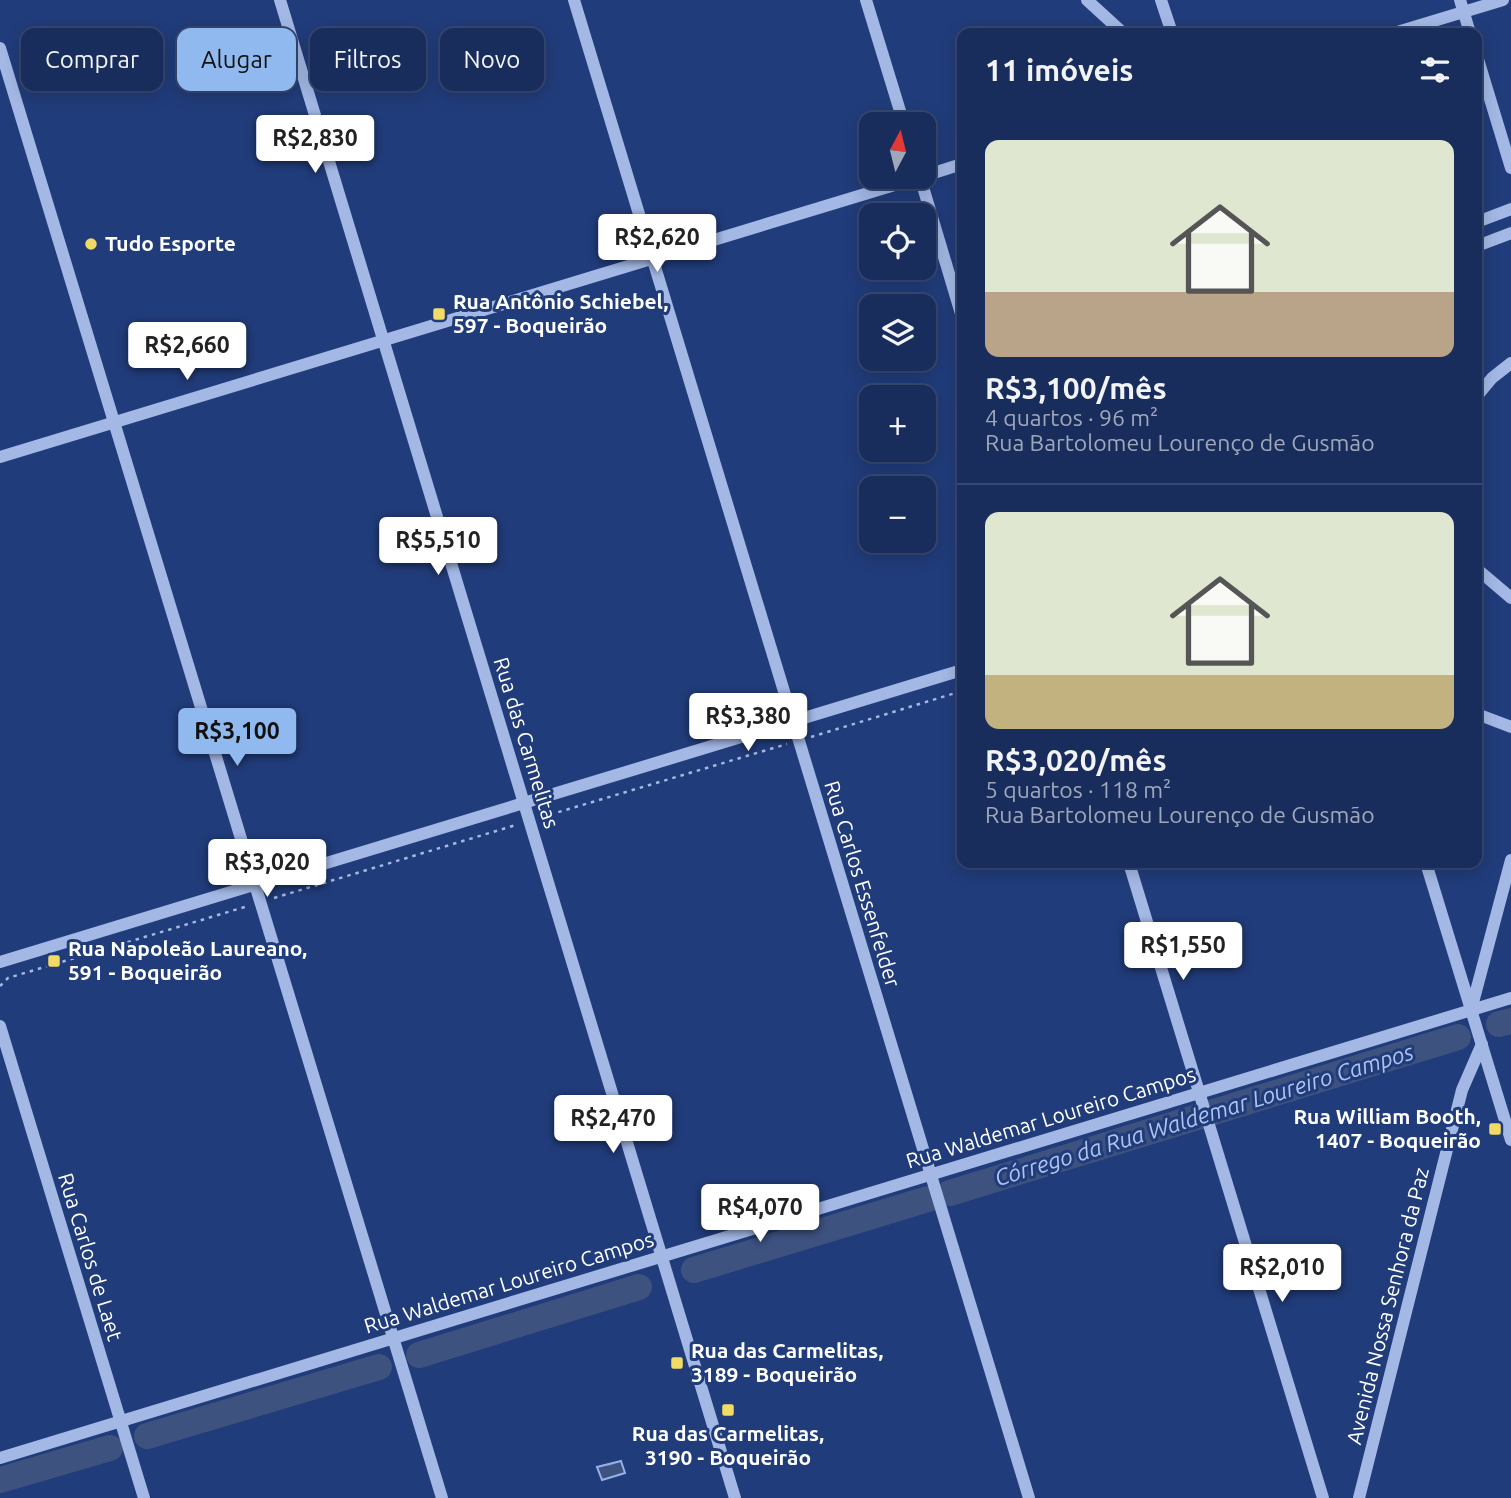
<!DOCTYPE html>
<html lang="pt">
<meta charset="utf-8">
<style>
:root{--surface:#192d5c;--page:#223562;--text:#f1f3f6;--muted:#9fa8bb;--line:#374972;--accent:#90b9f0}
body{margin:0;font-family:Ubuntu,sans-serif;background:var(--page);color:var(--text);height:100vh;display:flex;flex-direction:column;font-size:26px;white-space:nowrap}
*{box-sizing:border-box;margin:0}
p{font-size:23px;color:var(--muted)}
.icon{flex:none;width:38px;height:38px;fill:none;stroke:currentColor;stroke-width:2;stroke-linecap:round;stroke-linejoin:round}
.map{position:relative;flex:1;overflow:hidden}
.side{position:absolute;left:957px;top:28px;width:525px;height:840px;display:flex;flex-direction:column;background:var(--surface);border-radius:14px;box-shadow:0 4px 18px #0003,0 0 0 2px var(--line)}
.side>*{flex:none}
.guide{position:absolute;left:21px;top:28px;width:665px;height:63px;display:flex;gap:14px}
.needle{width:46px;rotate:7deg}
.fabs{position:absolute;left:859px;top:112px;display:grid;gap:14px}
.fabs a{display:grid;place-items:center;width:77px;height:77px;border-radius:14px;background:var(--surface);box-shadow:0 4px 18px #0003,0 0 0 2px var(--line);font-size:35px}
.price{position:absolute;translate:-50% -60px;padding:0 16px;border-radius:7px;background:#fff;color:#222;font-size:23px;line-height:46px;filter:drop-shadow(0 2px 4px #0008)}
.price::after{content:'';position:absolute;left:50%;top:42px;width:21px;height:16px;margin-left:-10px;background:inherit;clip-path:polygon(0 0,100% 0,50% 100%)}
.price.on{background:var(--accent);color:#111}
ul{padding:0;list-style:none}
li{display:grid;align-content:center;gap:14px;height:371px;padding:0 28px}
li+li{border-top:2px solid var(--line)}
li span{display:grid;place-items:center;height:217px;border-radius:14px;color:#555}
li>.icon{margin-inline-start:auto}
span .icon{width:126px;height:126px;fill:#fffc;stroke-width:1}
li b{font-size:30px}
h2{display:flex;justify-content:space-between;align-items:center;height:84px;padding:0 28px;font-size:30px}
.chip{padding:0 24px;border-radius:14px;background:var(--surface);box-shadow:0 4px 18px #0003,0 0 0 2px var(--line);font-size:24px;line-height:63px}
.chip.on{background:var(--accent);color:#111}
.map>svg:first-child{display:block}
</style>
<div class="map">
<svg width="1511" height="1498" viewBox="0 0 1511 1498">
<defs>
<pattern id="water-waves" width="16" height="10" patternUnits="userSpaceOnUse" patternTransform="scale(1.75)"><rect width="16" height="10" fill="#3e5280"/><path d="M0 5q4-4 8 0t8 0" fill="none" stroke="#5b6c93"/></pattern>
</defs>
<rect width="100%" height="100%" fill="#213c7a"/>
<path fill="url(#water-waves)" stroke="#96b1e6" stroke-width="2" d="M 621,1461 L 625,1473 L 602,1480 L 597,1467 Z"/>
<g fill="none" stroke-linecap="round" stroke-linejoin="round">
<path stroke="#3e5280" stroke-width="26" d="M 1499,1024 L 1511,1021
M 950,1193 L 1458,1037
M 694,1270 L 928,1199
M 419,1355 L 639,1287
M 147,1436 L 379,1367
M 0,1480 L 110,1448"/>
<path stroke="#a3b8e5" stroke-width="2.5" stroke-dasharray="3.5 5" stroke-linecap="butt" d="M 811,737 L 962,691
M 542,817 L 787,744
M 274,898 L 516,825
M 0,986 L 8,978 L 248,906"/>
<path stroke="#a3b8e5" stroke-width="12" d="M 280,0 L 735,1498
M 574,0 L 1029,1498
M 866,0 L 904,124
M 1087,0 L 1123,33
M 1161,0 L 1172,33
M 1460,0 L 1470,33
M 1394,33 L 1503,0
M 0,48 L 442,1498
M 1477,56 L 1511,168
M 924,176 L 962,164
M 920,177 L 962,317
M 1477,222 L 1511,209
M 1477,246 L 1511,233
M 1477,396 L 1492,378 L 1511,363
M 0,457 L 921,177
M 1477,569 L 1511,598
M 1477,714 L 1511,727
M 1129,863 L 1323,1498
M 1426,863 L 1511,1140
M 0,962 L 962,670
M 1471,1010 L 1511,860
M 0,1026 L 144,1498
M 0,1458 L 1511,998
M 1359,1498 L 1462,1090 L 1482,1044"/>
</g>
<g fill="#f2db64" stroke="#213c7a" stroke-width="2.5">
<circle cx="91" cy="244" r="7"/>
<rect x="432" y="307" width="14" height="14" rx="3.5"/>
<rect x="47" y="954" width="14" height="14" rx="3.5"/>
<rect x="1488" y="1122" width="14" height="14" rx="3.5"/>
<rect x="670" y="1356" width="14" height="14" rx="3.5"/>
<rect x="721" y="1403" width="14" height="14" rx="3.5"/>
</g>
<g text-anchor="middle" stroke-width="6" stroke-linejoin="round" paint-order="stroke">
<g font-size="21" font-weight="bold" fill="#fff" stroke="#213c7a" text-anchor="start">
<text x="105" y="251">Tudo Esporte</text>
<text x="453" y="309">Rua Antônio Schiebel,<tspan x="453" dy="24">597 - Boqueirão</tspan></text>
<text x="68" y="956">Rua Napoleão Laureano,<tspan x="68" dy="24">591 - Boqueirão</tspan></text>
<text x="1481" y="1124" text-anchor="end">Rua William Booth,<tspan x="1481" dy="24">1407 - Boqueirão</tspan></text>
<text x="691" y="1358">Rua das Carmelitas,<tspan x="691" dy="24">3189 - Boqueirão</tspan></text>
<text x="728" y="1441" text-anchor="middle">Rua das Carmelitas,<tspan x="728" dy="24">3190 - Boqueirão</tspan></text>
</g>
<g font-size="21" fill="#fff" stroke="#213c7a">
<text transform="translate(526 743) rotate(73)" y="7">Rua das Carmelitas</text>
<text transform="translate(862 884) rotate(73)" y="7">Rua Carlos Essenfelder</text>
<text transform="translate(1051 1118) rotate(-17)" y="7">Rua Waldemar Loureiro Campos</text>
<text transform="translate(90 1257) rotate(73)" y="7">Rua Carlos de Laet</text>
<text transform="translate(509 1283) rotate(-17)" y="7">Rua Waldemar Loureiro Campos</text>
<text transform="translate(1388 1306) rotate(-76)" y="7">Avenida Nossa Senhora da Paz</text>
</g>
<g font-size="23" font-style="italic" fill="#aec3ed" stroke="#213c7a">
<text transform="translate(1204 1115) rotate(-17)" y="8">Córrego da Rua Waldemar Loureiro Campos</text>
</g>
</g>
</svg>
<div class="fabs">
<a><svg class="needle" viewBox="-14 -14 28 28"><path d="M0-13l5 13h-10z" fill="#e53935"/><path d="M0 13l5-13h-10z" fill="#9fa8bb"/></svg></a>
<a><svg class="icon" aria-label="locate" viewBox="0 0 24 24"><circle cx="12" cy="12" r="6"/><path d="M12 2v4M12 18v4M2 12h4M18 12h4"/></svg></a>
<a><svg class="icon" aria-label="layers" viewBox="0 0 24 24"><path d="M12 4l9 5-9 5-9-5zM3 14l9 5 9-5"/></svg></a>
<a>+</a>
<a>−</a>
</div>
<b class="price" style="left:315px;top:175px">R$2,830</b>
<b class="price" style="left:657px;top:274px">R$2,620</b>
<b class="price" style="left:187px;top:382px">R$2,660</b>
<b class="price" style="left:438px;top:577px">R$5,510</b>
<b class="price" style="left:748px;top:753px">R$3,380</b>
<b class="price on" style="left:237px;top:768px">R$3,100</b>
<b class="price" style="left:267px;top:899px">R$3,020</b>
<b class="price" style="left:1183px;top:982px">R$1,550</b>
<b class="price" style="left:613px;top:1155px">R$2,470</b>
<b class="price" style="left:760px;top:1244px">R$4,070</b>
<b class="price" style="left:1282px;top:1304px">R$2,010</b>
<div class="guide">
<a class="chip">Comprar</a>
<a class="chip on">Alugar</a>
<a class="chip">Filtros</a>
<a class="chip">Novo</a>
</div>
<section class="side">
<h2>11 imóveis<svg class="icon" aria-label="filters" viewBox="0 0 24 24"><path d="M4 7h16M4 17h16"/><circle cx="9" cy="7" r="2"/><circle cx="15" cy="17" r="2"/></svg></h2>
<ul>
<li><span style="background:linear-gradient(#dfe7d0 70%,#b9a48a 0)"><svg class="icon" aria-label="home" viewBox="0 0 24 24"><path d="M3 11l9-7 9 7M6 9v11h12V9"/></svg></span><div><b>R$3,100/mês</b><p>4 quartos · 96 m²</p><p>Rua Bartolomeu Lourenço de Gusmão</p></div></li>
<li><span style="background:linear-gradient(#dfe7d0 75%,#c2b280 0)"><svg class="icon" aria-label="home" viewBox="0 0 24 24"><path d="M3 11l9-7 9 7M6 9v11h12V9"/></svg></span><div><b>R$3,020/mês</b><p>5 quartos · 118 m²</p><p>Rua Bartolomeu Lourenço de Gusmão</p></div></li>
</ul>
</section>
</div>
